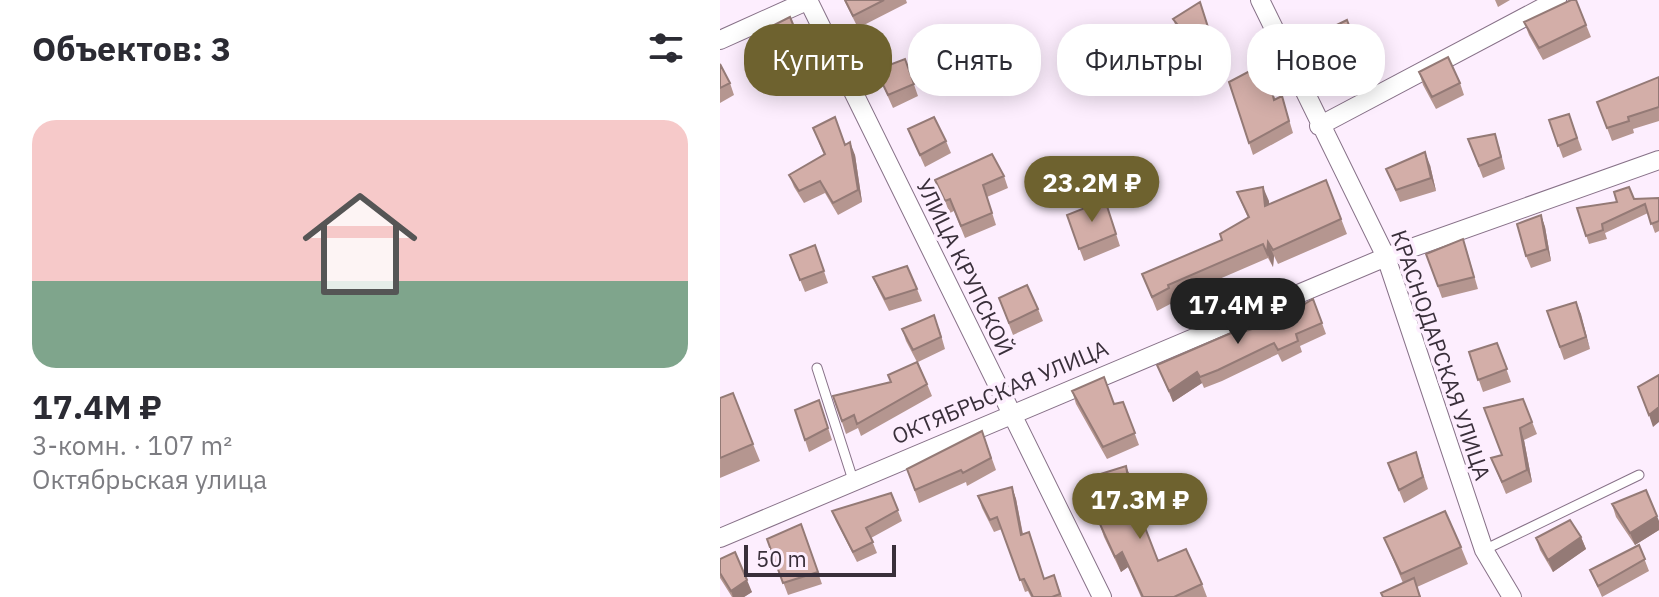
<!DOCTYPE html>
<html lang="ru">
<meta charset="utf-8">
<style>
:root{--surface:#fff;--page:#f7f7f7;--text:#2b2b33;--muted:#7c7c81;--accent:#6e622f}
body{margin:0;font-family:"IBM Plex Sans",sans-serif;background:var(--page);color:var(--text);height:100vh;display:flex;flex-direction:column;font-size:30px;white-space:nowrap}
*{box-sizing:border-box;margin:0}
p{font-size:26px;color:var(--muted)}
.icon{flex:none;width:44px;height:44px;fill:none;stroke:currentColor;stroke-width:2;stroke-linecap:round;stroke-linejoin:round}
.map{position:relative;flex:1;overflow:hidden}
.details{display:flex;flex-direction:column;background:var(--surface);width:720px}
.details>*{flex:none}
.hud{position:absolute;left:24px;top:24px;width:760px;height:72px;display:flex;gap:16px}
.scale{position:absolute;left:24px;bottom:20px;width:152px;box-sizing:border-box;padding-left:8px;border:4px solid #392f3a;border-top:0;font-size:22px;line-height:28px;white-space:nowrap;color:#392f3a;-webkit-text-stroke:6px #fdeefe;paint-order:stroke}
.price{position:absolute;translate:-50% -68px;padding:0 18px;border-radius:28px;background:var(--accent);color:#fff;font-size:26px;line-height:52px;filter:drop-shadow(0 2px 4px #0008)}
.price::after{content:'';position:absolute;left:50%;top:48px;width:24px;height:18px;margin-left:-12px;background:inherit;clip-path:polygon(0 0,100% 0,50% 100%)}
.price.current{background:#222;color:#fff}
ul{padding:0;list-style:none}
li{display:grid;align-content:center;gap:16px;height:424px;padding:0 32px}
li span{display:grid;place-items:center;height:248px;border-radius:24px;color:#555}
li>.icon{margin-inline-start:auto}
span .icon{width:144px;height:144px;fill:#fffc;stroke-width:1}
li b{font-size:34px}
h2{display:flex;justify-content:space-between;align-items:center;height:96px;padding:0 32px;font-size:34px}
.tag{padding:0 28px;border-radius:32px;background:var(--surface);box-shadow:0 4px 20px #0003;font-size:28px;line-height:72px}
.tag.current{background:var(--accent);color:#fff}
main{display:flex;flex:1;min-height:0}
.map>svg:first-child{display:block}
</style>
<main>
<section class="details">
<h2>Объектов: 3<svg class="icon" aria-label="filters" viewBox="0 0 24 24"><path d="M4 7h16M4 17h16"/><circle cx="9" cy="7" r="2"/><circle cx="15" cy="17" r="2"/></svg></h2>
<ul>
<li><span style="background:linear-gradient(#f6c9c9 65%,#7fa58c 0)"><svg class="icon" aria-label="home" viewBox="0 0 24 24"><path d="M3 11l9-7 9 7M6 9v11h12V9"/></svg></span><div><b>17.4M ₽</b><p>3-комн. · 107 m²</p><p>Октябрьская улица</p></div></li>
</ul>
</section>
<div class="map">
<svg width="939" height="597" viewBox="0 0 939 597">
<rect width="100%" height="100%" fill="#fdeefe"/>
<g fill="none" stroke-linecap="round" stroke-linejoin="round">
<g stroke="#877188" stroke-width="11">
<path id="service" d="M 97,368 L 133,480
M 764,550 L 919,475"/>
</g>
<g stroke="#877188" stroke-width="20">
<path id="minor" d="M 88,0 L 382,597
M 540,0 L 666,257 L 764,550 L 792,597
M 0,40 L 89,0
M 599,126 L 837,0
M 0,538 L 666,257 L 939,160"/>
</g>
<use href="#service" stroke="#fff" stroke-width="9"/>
<use href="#minor" stroke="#fff" stroke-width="18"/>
</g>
<path fill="#b59690" d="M 124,0 L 186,0 L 187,3 L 138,28 Z
M 775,0 L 790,0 L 778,7 Z
M 856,0 L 871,37 L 823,60 L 809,35 L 804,22 Z
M 484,14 L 504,77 L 486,86 L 470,46 L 458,32 L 453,19 Z
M 627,20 L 640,56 L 610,71 L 598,48 L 594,36 Z
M 40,32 L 81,44 L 86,57 L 55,70 Z
M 185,59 L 198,96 L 173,108 L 156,70 Z
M 0,64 L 10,83 L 14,95 L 0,103 Z
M 699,72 L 740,83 L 744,95 L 716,109 L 703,85 Z
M 549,75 L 555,100 L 562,96 L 573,133 L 533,155 L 509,82 Z
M 939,77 L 939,121 L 913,129 L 914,133 L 892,141 L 877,102 Z
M 849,114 L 862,150 L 843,158 L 829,120 Z
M 93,128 L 125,145 L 135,155 L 142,202 L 118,215 L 105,193 L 84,203 L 74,187 L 69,175 L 104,155 Z
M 188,129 L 226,141 L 231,153 L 205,167 Z
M 748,139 L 779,146 L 785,169 L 763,178 Z
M 710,165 L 716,191 L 680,202 L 666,169 Z
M 284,176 L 288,188 L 267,197 L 276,225 L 245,238 L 234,211 L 230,213 L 215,180 Z
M 606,180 L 627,234 L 558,264 L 554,256 L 553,267 L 548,258 L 453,299 L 454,302 L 437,311 L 422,274 L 502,240 L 528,218 L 517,192 L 549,201 L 549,205 Z
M 939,198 L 939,231 L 935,233 L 928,213 L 885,233 L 887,239 L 869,244 L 857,208 L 914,199 Z
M 385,200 L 400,246 L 364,261 L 347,215 Z
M 821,215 L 825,227 L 831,261 L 811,268 L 806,256 Z
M 95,245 L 108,283 L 85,292 L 70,255 Z
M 747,251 L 758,289 L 722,298 L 706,254 Z
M 153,277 L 197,289 L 202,301 L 169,311 L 158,289 Z
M 279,298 L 318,309 L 323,321 L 293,335 Z
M 593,299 L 606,334 L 580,346 L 582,352 L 562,362 L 558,354 L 502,381 L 484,388 L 482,383 L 453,402 L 437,365 L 526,331 L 574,315 L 573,311 Z
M 856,302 L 870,349 L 844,360 L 827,311 Z
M 219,328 L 225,349 L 198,362 L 212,396 L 141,436 L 138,428 L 126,434 L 113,396 L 171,382 L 197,362 L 186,341 L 182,329 Z
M 777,343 L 791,382 L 763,392 L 749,352 Z
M 352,391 L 394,404 L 403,402 L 419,445 L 387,459 L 356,404 Z
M 0,398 L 33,444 L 40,461 L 0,478 Z
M 803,399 L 817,434 L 804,440 L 812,482 L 786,494 L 771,458 L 781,455 Z
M 99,400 L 112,440 L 89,452 L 75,410 Z
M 262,431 L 276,470 L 247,486 L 246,482 L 199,503 L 187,469 Z
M 668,463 L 700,464 L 708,489 L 684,503 Z
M 406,466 L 412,481 L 415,502 L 438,561 L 482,584 L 487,597 L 421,597 L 408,567 L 401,572 L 384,537 L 379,522 L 386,519 Z
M 292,487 L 296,499 L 303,534 L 324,579 L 334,575 L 342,597 L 311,597 L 308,591 L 305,592 L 282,529 L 274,532 L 262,508 L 258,496 Z
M 171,493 L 182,521 L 151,538 L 157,553 L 137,562 L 116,521 L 112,511 Z
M 892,504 L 939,521 L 939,530 L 915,545 L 896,517 Z
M 81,524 L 102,584 L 68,595 L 47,539 Z
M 861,537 L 866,549 L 833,572 L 820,550 L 816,538 Z
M 664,538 L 741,547 L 748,564 L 697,587 L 701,597 L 663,597 L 683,583 Z
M 919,545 L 929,571 L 882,597 L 870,570 Z
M 0,559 L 32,592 L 24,597 L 12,597 L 0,578 Z"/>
<path fill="#947a76" d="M 545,63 L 549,75 L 558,113 L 554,100 Z
M 130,142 L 135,155 L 142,202 L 138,190 Z
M 705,152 L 710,165 L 716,191 L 711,178 Z
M 543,187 L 549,201 L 550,221 L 545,206 Z
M 821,215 L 825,227 L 831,261 L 827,249 Z
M 548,242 L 554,256 L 553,267 L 547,253 Z
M 856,302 L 861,314 L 870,349 L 866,337 Z
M 477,372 L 482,383 L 453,402 L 449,391 Z
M 939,407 L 939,422 L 933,427 L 929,415 Z
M 800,428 L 804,440 L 812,482 L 807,470 Z
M 406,466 L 412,481 L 415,504 L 410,489 Z
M 292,487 L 296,499 L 305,547 L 301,535 Z
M 937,516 L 939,521 L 939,530 L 915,545 L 910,533 Z
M 861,537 L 866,549 L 833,572 L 828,560 Z
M 402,552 L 408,567 L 401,572 L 395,557 Z
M 27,580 L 32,592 L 24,597 L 13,597 L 11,591 Z"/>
<path fill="#d3aea8" stroke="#947a76" stroke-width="2" d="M 125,0 L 164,0 L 133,16 Z
M 851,0 L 856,0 L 866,25 L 819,48 L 804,22 Z
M 480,2 L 500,65 L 482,74 L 465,34 L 453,19 Z
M 70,17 L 81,44 L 51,58 L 40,32 Z
M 627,20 L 636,44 L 605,59 L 594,36 Z
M 728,57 L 740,83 L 712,97 L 699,72 Z
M 185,59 L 194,84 L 168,95 L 156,70 Z
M 545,63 L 554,100 L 562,96 L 569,121 L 529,143 L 509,82 Z
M 0,64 L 10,83 L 0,88 Z
M 939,77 L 939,107 L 908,117 L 909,121 L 887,128 L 877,102 Z
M 849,114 L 857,138 L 838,146 L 829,120 Z
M 115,117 L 125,145 L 130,142 L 138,190 L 113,203 L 100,181 L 79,191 L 69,175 L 105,154 L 93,128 Z
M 214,117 L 226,141 L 200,155 L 188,129 Z
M 775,134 L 781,157 L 759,166 L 748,139 Z
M 705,152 L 711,178 L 676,190 L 666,169 Z
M 272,154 L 284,176 L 263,185 L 272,213 L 241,226 L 230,199 L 225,201 L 215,180 Z
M 606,180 L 621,219 L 553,250 L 548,242 L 547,253 L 543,244 L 448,285 L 449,288 L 432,297 L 422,274 L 502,240 L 500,234 L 529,217 L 517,192 L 543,187 L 545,206 Z
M 909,187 L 914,199 L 939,198 L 939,221 L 931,224 L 925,204 L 882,224 L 883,230 L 866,236 L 857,208 L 897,202 L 894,192 Z
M 385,200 L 396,234 L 359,249 L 347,215 Z
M 821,215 L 827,249 L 806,256 L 797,224 Z
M 743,239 L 754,277 L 718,286 L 706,254 Z
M 95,245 L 104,271 L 80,280 L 70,255 Z
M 187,266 L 197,289 L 165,299 L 153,277 Z
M 307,285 L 318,309 L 289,323 L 279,298 Z
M 593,299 L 602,323 L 576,334 L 578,341 L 558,350 L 554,343 L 498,370 L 480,377 L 477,372 L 449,391 L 437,365 L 525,327 L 526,331 L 575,315 L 573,311 Z
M 856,302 L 866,337 L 840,347 L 827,311 Z
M 214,315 L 221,337 L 193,350 L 182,329 Z
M 777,343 L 787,369 L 758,380 L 749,352 Z
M 197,362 L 207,384 L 137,424 L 134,415 L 122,421 L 113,396 L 171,382 L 168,375 Z
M 939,375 L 939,407 L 929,415 L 918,387 Z
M 384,377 L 394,404 L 403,402 L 415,433 L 383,447 L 352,391 Z
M 13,393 L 33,444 L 0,458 L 0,398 Z
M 803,399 L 812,422 L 800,428 L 807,470 L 782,482 L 771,458 L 782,455 L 764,408 Z
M 99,400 L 108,428 L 85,440 L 75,410 Z
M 262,431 L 271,458 L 243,473 L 241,470 L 195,490 L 187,469 Z
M 696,452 L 703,477 L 679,490 L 668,463 Z
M 406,466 L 410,489 L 438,561 L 466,549 L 482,584 L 454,597 L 423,597 L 402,552 L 395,557 L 379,522 L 386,519 L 371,477 Z
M 292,487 L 301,535 L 309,532 L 324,579 L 334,575 L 340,594 L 332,597 L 313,597 L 304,579 L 300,580 L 277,517 L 270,520 L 258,496 Z
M 926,490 L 937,516 L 910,533 L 892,504 Z
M 171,493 L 178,510 L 146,528 L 153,542 L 133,552 L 112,511 Z
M 725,511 L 741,547 L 681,574 L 664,538 Z
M 850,520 L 861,537 L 828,560 L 816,538 Z
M 81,524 L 98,572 L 63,583 L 47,539 Z
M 919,545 L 925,559 L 878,586 L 870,570 Z
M 15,552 L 27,580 L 11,591 L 0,573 L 0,559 Z
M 694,578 L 700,597 L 663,597 L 661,593 Z"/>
<g text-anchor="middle" stroke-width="7" stroke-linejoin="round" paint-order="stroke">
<g font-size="22" fill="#392f3a" stroke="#fdeefe">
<text transform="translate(245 267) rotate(64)" y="8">УЛИЦА КРУПСКОЙ</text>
<text transform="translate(721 355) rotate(71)" y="8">КРАСНОДАРСКАЯ УЛИЦА</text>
<text transform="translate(280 392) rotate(-23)" y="8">ОКТЯБРЬСКАЯ УЛИЦА</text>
</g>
</g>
</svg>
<div class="scale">50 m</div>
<b class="price" style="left:372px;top:224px">23.2M ₽</b>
<b class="price current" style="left:518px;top:346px">17.4M ₽</b>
<b class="price" style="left:420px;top:541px">17.3M ₽</b>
<div class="hud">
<a class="tag current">Купить</a>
<a class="tag">Снять</a>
<a class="tag">Фильтры</a>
<a class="tag">Новое</a>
</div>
</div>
</main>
